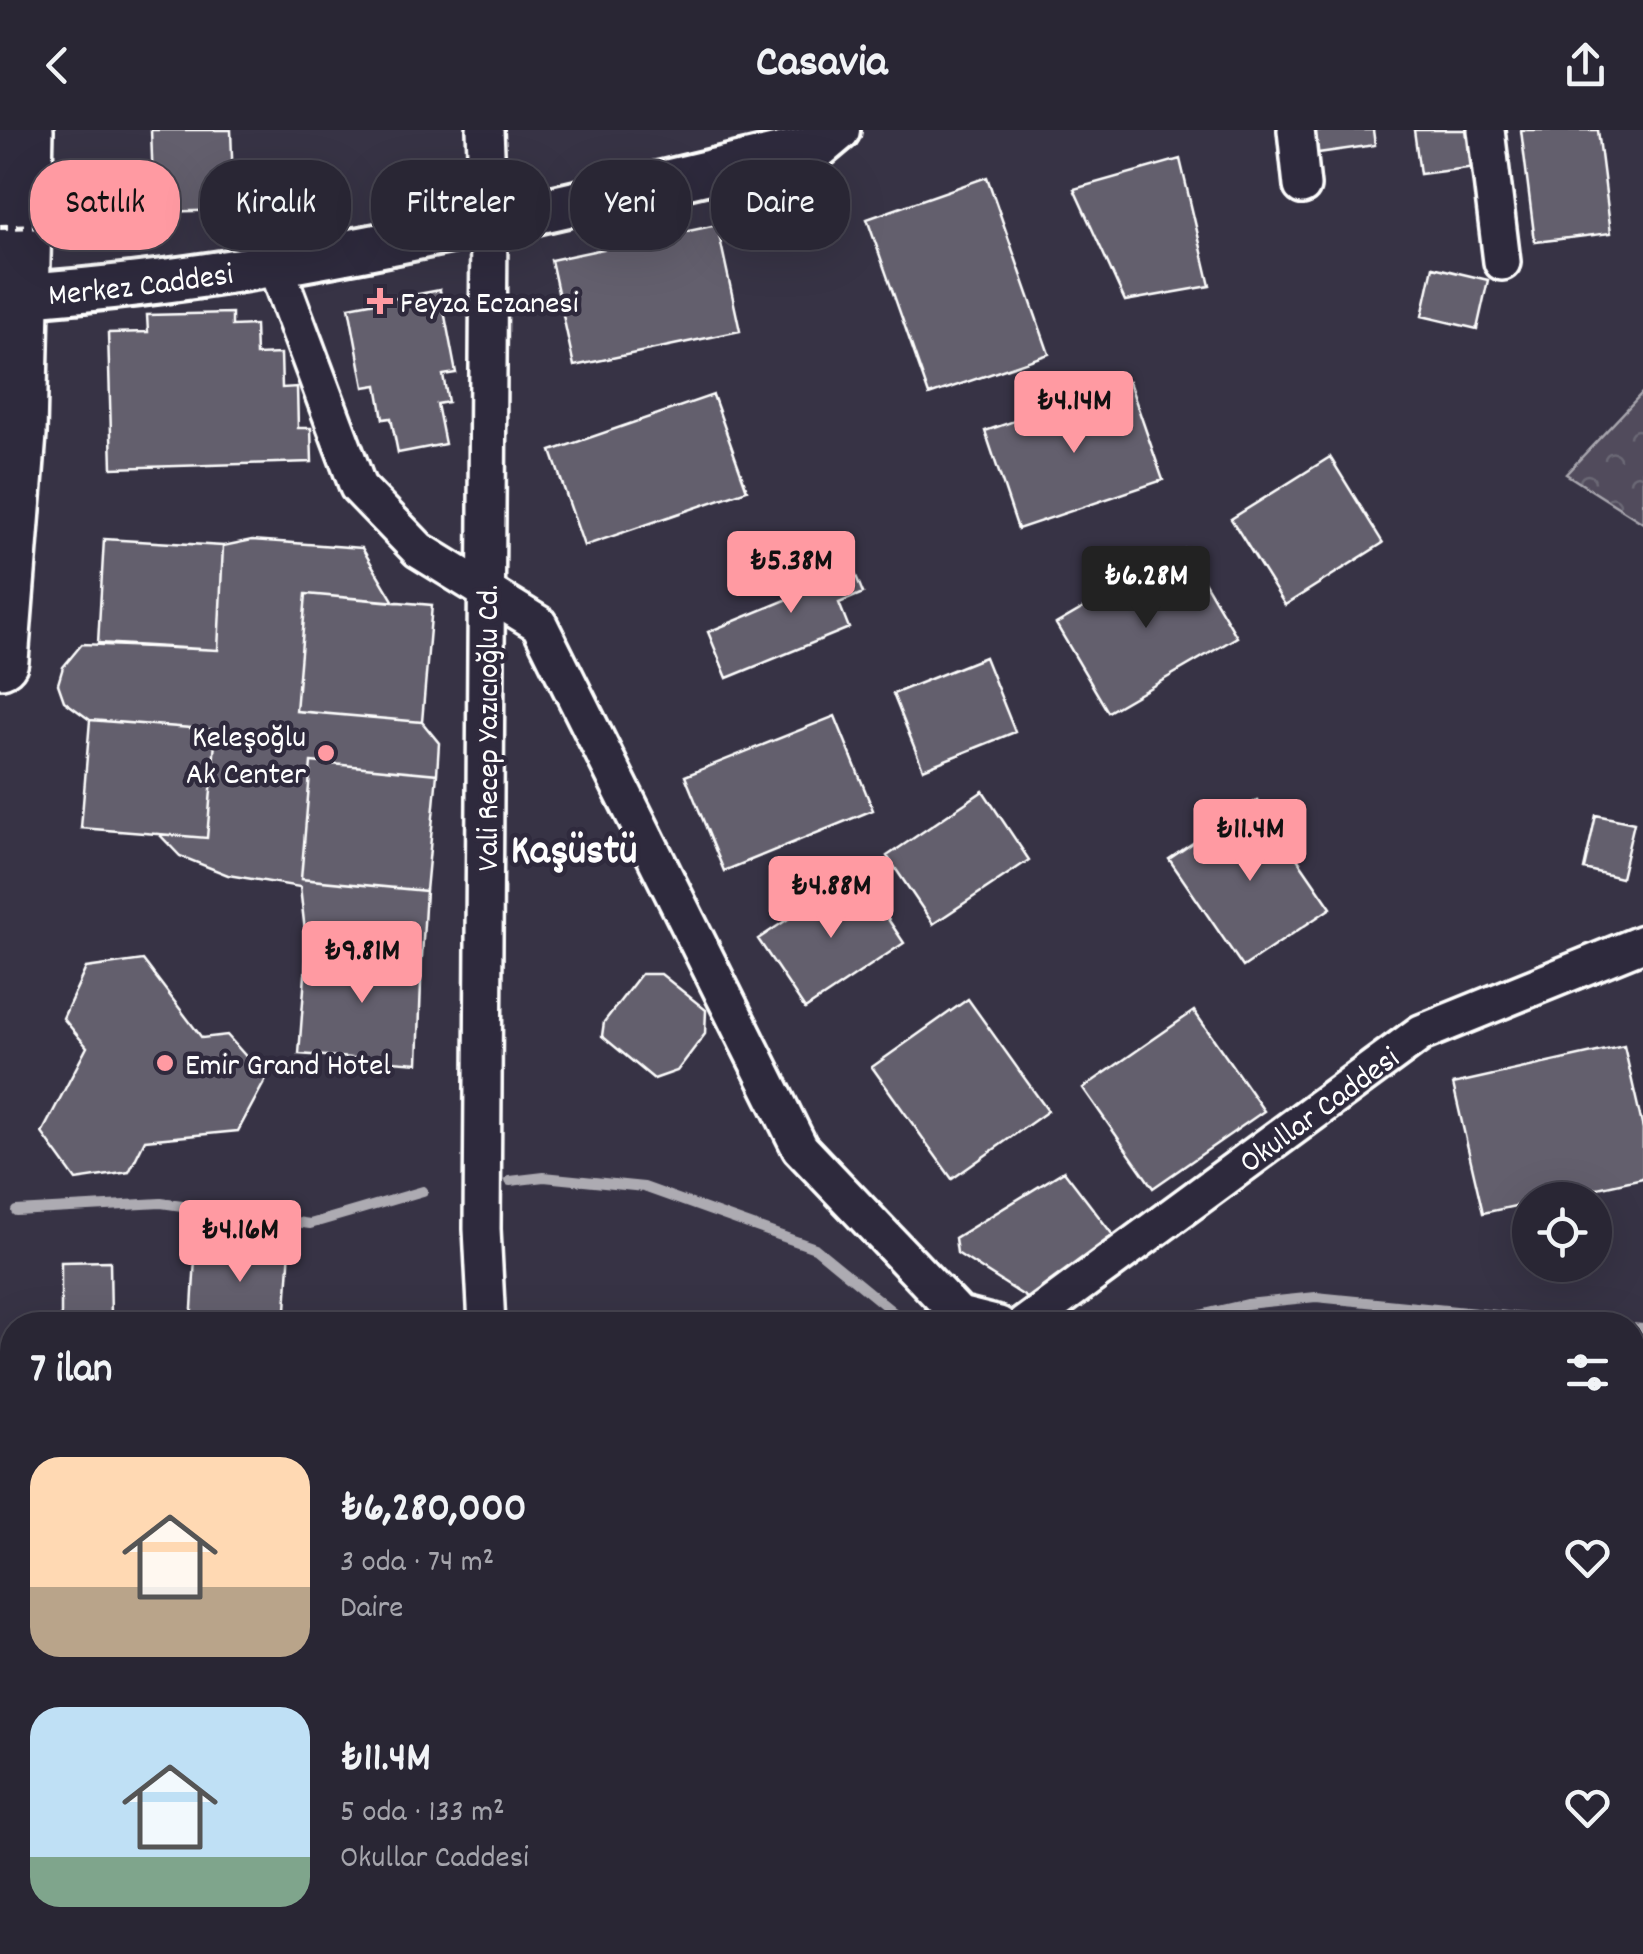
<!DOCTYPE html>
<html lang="tr">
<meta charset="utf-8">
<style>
:root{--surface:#292634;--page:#312e3c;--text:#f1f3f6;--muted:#a5a5ac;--line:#45434f;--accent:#ff9aa2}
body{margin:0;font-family:Dekko,sans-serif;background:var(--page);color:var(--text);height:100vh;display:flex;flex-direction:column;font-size:38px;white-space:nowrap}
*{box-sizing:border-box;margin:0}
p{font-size:32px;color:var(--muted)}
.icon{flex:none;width:55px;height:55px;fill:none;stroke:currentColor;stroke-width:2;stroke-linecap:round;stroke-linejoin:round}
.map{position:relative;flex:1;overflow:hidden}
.drawer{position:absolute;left:0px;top:1182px;width:1645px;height:642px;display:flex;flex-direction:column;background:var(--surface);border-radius:40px 40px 0 0;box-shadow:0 10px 40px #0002,0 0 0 2px var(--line)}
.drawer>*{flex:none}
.hud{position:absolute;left:30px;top:30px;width:1000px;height:90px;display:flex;gap:20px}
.fabs{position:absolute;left:1512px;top:1052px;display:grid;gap:20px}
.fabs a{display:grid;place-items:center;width:100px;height:100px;border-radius:50%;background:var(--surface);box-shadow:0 10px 40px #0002,0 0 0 2px var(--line);font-size:50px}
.price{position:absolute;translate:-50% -85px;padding:0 22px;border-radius:10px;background:var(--accent);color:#111;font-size:32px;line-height:65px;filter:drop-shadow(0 2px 5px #0008)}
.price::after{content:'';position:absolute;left:50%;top:60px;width:30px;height:22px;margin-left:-15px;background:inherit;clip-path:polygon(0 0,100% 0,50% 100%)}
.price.active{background:#222;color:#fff}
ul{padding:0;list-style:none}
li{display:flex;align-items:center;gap:30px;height:250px;padding:0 30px}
li span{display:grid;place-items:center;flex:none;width:280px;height:200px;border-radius:30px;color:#555}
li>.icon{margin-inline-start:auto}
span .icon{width:120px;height:120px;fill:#fffc;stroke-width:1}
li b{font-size:42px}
h2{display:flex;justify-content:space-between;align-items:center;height:120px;padding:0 30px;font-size:42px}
.pill{padding:0 35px;border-radius:40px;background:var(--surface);box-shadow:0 10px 40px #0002,0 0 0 2px var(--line);font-size:35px;line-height:90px}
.pill.active{background:var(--accent);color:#111}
header{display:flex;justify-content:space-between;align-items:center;height:130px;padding:0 30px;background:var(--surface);font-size:45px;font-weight:700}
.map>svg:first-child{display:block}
</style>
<header><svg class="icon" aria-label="back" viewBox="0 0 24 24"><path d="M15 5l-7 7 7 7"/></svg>Casavia<svg class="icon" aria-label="share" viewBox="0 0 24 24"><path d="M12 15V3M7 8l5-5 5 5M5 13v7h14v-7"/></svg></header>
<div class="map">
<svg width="1643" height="1824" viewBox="0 0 1643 1824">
<defs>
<pattern id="forest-crowns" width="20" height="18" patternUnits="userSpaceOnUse" patternTransform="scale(2.5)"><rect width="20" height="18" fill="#514c5c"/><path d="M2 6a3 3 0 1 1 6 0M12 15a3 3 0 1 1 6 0" fill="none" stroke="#6b6774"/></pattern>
</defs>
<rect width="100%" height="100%" fill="#373345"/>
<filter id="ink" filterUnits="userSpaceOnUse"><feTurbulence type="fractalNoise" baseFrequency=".01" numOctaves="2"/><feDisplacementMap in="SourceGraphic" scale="20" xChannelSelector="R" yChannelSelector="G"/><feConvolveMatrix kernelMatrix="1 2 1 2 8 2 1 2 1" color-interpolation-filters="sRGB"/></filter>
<g filter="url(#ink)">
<path fill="url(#forest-crowns)" stroke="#a8a6ae" stroke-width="2.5" d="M 1643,262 L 1643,393 L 1566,344 Z"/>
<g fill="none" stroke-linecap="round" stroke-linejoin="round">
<path stroke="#adabb2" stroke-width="10" d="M 510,1051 L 544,1047 L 644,1057 L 815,1118 L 909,1195
M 16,1081 L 161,1073 L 310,1094 L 423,1061
M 1157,1195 L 1247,1174 L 1316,1167 L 1598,1195
M 1632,1198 L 1643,1199"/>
</g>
<path fill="#635f6d" stroke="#fff" stroke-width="2.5" d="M 151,0 L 231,0 L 234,80 L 154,82 Z
M 1315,0 L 1373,0 L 1375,15 L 1318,23 Z
M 1414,0 L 1471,0 L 1476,37 L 1420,44 Z
M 1521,0 L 1598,0 L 1611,103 L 1535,112 Z
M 1180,29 L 1210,156 L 1125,171 L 1074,59 Z
M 987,47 L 1049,224 L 929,265 L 867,89 Z
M 717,95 L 740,201 L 574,236 L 551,130 Z
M 1433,137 L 1488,150 L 1477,199 L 1422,186 Z
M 440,160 L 456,243 L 443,245 L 448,272 L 437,274 L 445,314 L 398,323 L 391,288 L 383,289 L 377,255 L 364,257 L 349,177 Z
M 232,183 L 232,196 L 255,195 L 256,225 L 281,224 L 282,258 L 297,257 L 298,298 L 311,298 L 312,332 L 112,338 L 108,203 L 148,202 L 147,185 Z
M 1129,252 L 1163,350 L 1018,399 L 985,301 Z
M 713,265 L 747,360 L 584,416 L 551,321 Z
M 1330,327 L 1383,413 L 1285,475 L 1231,389 Z
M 104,409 L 223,416 L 218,520 L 98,513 Z
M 252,410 L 362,418 L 394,472 L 306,464 L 296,581 L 422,592 L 439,613 L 437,644 L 311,632 L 301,749 L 426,761 L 422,826 L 307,819 L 300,757 L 228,745 L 180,726 L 159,704 L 207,708 L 216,600 L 90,590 L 64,571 L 58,554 L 63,537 L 82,514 L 218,520 L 223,416 Z
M 845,419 L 863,463 L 839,473 L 849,498 L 727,548 L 708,502 L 793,467 L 783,444 Z
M 1185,419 L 1237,507 L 1108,582 L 1056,494 Z
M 306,464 L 432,475 L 422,592 L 296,581 Z
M 985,527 L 1015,602 L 923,639 L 893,564 Z
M 835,586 L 873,680 L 724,741 L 685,646 Z
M 90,590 L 216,600 L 207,708 L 81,698 Z
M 311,632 L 437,644 L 426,761 L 301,749 Z
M 983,661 L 1029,730 L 933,794 L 887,726 Z
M 1257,670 L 1331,778 L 1243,837 L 1169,729 Z
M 1596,685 L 1634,693 L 1621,748 L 1584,739 Z
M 857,743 L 904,813 L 805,879 L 758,809 Z
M 307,819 L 422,826 L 418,933 L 299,924 Z
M 143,830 L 202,908 L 227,905 L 266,949 L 238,1001 L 145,1010 L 129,1042 L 76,1050 L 42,1003 L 87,917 L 63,888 L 86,838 Z
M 641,844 L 661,844 L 706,880 L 705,904 L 677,941 L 654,949 L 602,906 L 604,892 Z
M 968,869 L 1048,981 L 952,1049 L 872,937 Z
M 1194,881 L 1264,981 L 1153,1058 L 1083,958 Z
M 1624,916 L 1643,999 L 1643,1048 L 1483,1083 L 1453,954 Z
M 1064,1041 L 1116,1109 L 1032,1171 L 957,1123 L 955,1108 Z
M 196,1112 L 290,1118 L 285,1195 L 191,1195 Z
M 110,1131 L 111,1188 L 61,1188 L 61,1132 Z
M 12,1413 L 12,1473 L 0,1475 L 0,1416 Z
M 12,1473 L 12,1565 L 0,1566 L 0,1475 Z
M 12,1586 L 12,1652 L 0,1653 L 0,1587 Z
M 430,1812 L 569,1812 L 572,1824 L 432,1824 Z
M 869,1812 L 924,1812 L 925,1824 L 870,1824 Z
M 943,1812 L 997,1812 L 998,1824 L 944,1824 Z
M 1266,1812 L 1311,1812 L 1311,1824 L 1266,1824 Z
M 1370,1812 L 1468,1812 L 1468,1824 L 1370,1824 Z
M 1509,1812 L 1568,1812 L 1569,1824 L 1509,1824 Z
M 0,1816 L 219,1822 L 219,1824 L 0,1824 Z"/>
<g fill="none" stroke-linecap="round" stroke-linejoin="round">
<g stroke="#fff" stroke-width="42">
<g id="minor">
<path d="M 485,0 L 489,92 L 482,1099 L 487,1195"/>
<path d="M 1296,0 L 1302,56"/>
<path d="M 1486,0 L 1502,132"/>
<path d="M 275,135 L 358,357 L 419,420 L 539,494 L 800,1018 L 959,1185 L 999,1195"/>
<path id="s1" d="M 1024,1195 L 1421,903 L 1643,813"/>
<path d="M 627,1812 L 630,1824"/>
<path d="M 1339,1812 L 1340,1824"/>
<path d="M 1493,1812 L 1493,1824"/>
</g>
</g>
<g stroke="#fff" stroke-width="50">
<g id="tertiary">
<path id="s2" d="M 23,165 C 292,147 556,77 819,16 L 838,0"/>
<path d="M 1156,1812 L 1158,1824"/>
</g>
</g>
<g stroke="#fff" stroke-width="62">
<path id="trunk" d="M 0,530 L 18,304 L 25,0
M 0,1724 L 12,1722"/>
</g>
<use href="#minor" stroke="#2f2a3d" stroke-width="35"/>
<use href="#tertiary" stroke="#2f2a3d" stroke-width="42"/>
<use href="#trunk" stroke="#2f2a3d" stroke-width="55"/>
<path stroke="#fff" stroke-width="6" stroke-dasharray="8 8" stroke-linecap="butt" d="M 0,97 L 59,96"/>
</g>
</g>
<g fill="#ff9aa2" stroke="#2f2a3d" stroke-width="4">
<path d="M375 156h10v10h10v10h-10v10h-10v-10h-10v-10h10z"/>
<circle cx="326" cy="623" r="10"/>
<circle cx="165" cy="933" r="10"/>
</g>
<g text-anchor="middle" stroke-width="9" stroke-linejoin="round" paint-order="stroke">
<g font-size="32" fill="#fff" stroke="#2f2a3d">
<text dy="11" stroke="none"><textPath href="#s2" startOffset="118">Merkez Caddesi</textPath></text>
<text transform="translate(486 598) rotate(-90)" y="11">Vali Recep Yazıcıoğlu Cd.</text>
<text dy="11" stroke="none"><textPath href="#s1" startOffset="365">Okullar Caddesi</textPath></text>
</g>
<g font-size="32" fill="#fff" stroke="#2f2a3d" text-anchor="start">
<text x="400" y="182">Feyza Eczanesi</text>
<text x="306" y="616" text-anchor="end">Keleşoğlu<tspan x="306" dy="37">Ak Center</tspan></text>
<text x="185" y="944">Emir Grand Hotel</text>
</g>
<g font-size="42" font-weight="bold" fill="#fff" stroke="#2f2a3d">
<text x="574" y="732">Kaşüstü</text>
</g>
</g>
</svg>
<div class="fabs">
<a><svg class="icon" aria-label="locate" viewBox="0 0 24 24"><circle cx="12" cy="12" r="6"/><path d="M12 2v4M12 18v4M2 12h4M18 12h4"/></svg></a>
</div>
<b class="price" style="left:1074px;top:326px">₺4.14M</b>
<b class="price" style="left:791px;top:486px">₺5.38M</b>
<b class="price active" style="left:1146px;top:501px">₺6.28M</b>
<b class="price" style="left:1250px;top:754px">₺11.4M</b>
<b class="price" style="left:831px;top:811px">₺4.88M</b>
<b class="price" style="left:362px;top:876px">₺9.81M</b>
<b class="price" style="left:240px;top:1155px">₺4.16M</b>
<div class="hud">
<a class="pill active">Satılık</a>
<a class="pill">Kiralık</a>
<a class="pill">Filtreler</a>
<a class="pill">Yeni</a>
<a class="pill">Daire</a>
</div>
<section class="drawer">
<h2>7 ilan<svg class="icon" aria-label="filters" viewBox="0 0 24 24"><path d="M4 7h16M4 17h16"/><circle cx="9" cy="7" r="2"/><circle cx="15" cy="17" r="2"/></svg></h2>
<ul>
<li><span style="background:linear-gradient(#ffd9b3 65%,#b9a48a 0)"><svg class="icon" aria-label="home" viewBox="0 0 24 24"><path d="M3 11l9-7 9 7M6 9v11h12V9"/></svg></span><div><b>₺6,280,000</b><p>3 oda · 74 m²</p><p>Daire</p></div><svg class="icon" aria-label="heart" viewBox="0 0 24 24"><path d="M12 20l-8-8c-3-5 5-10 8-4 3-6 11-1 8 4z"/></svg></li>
<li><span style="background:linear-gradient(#bfe0f5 75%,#7fa58c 0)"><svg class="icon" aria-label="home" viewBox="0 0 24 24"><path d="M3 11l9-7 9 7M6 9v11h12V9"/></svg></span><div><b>₺11.4M</b><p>5 oda · 133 m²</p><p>Okullar Caddesi</p></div><svg class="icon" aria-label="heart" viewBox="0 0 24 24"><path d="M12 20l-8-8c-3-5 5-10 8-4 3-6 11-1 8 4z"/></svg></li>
</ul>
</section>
</div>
